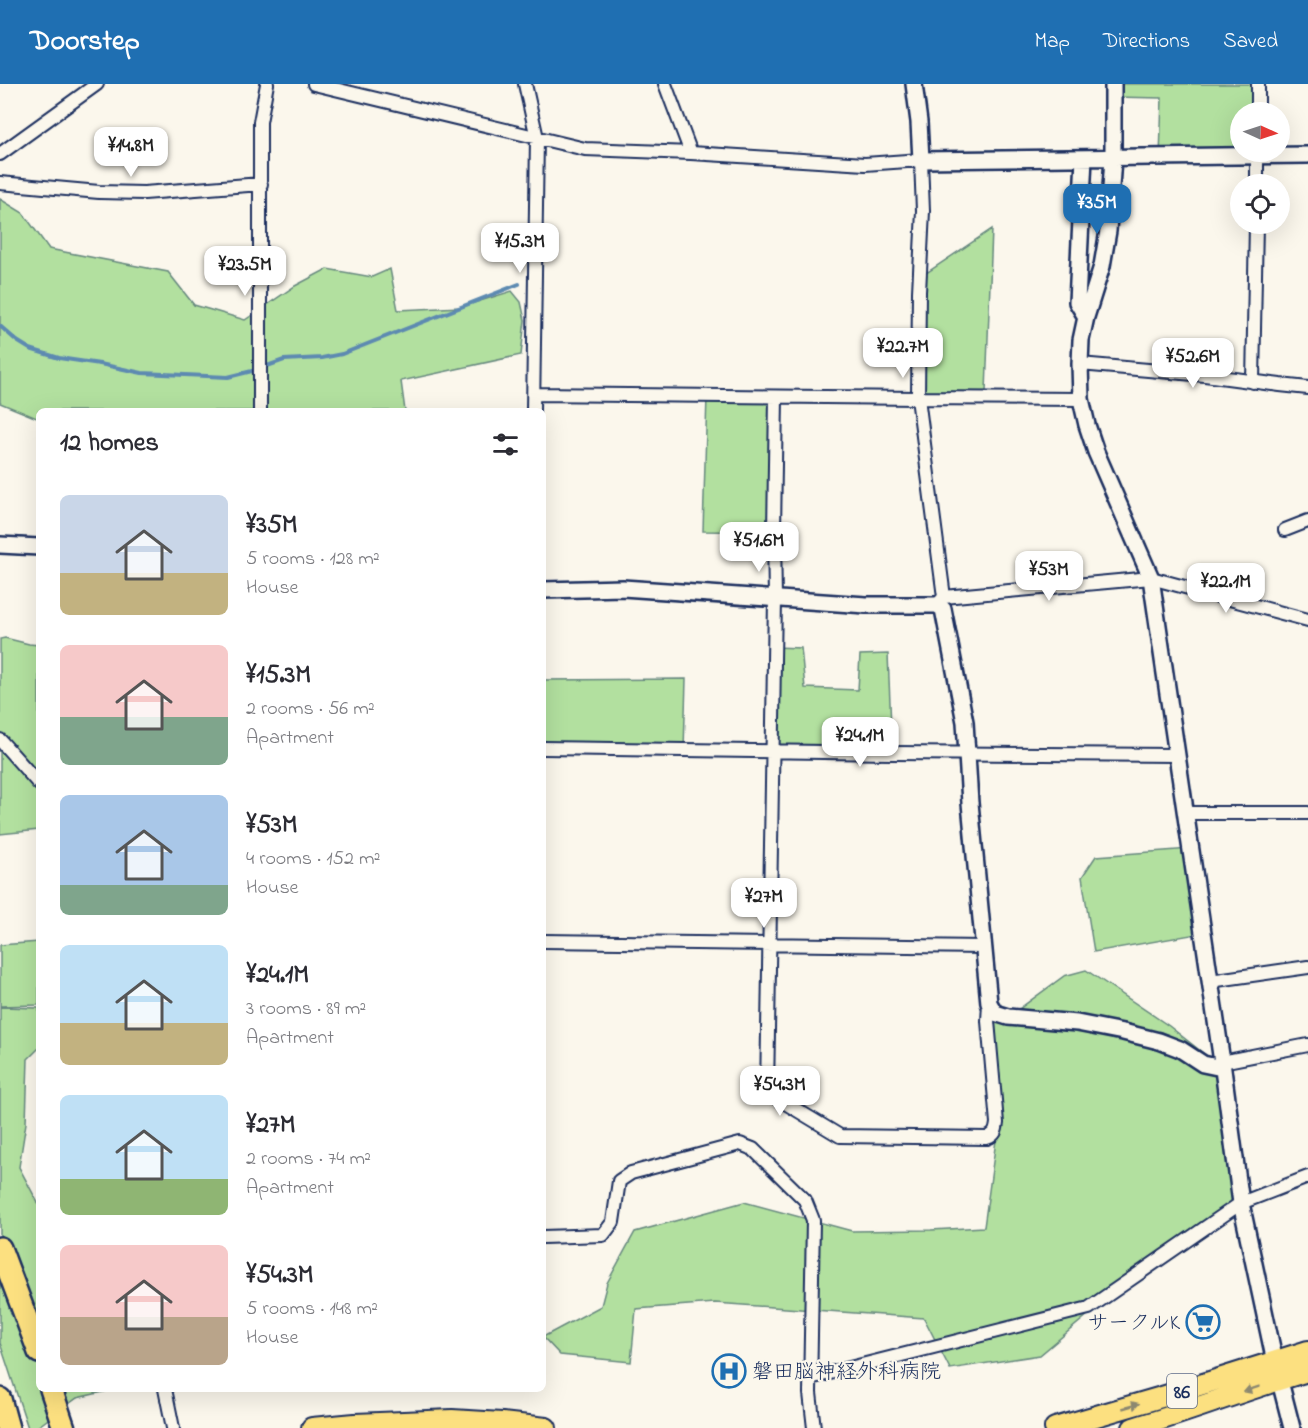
<!DOCTYPE html>
<meta charset="utf-8">
<style>
:root{--surface:#fff;--page:#f7f7f7;--text:#2b2b33;--muted:#7c7c81;--accent:#1f6fb2}
body{margin:0;font-family:"Indie Flower","Klee One",sans-serif;background:var(--page);color:var(--text);height:100vh;display:flex;flex-direction:column;font-size:22px;white-space:nowrap}
*{box-sizing:border-box;margin:0}
p{font-size:20px;color:var(--muted)}
.icon{flex:none;width:33px;height:33px;fill:none;stroke:currentColor;stroke-width:2;stroke-linecap:round;stroke-linejoin:round}
.map{position:relative;flex:1;overflow:hidden}
.panel{position:absolute;left:36px;top:324px;width:510px;height:984px;display:flex;flex-direction:column;background:var(--surface);border-radius:9px;box-shadow:0 6px 24px #0002}
.panel>*{flex:none}
.needle{width:39px;rotate:93deg}
.fabs{position:absolute;left:1230px;top:18px;display:grid;gap:12px}
.fabs a{display:grid;place-items:center;width:60px;height:60px;border-radius:50%;background:var(--surface);box-shadow:0 6px 24px #0002;font-size:30px}
.price{position:absolute;translate:-50% -51px;padding:0 14px;border-radius:12px;background:#fff;color:#222;font-size:20px;line-height:39px;filter:drop-shadow(0 2px 3px #0008)}
.price::after{content:'';position:absolute;left:50%;top:36px;width:18px;height:14px;margin-left:-9px;background:inherit;clip-path:polygon(0 0,100% 0,50% 100%)}
.price.active{background:var(--accent);color:#fff}
ul{padding:0;list-style:none}
li{display:flex;align-items:center;gap:18px;height:150px;padding:0 24px}
li span{display:grid;place-items:center;flex:none;width:168px;height:120px;border-radius:9px;color:#555}
li>.icon{margin-inline-start:auto}
span .icon{width:72px;height:72px;fill:#fffc;stroke-width:1}
li b{font-size:26px}
h2{display:flex;justify-content:space-between;align-items:center;height:72px;padding:0 24px;font-size:26px}
header{display:flex;align-items:center;gap:36px;box-sizing:border-box;height:84px;padding:0 30px;background:var(--accent);color:#fff}
header strong{font-size:28px}
nav{display:flex;gap:33px;margin-inline-start:auto;font-size:21px}
.map>svg:first-child{display:block}
</style>
<header>
<strong>Doorstep</strong>
<nav><a>Map</a><a>Directions</a><a>Saved</a></nav>
</header>
<div class="map">
<svg width="1308" height="1344" viewBox="0 0 1308 1344">
<rect width="100%" height="100%" fill="#fbf7ec"/>
<filter id="ink" filterUnits="userSpaceOnUse"><feTurbulence type="fractalNoise" baseFrequency=".0167" numOctaves="2"/><feDisplacementMap in="SourceGraphic" scale="12" xChannelSelector="R" yChannelSelector="G"/><feConvolveMatrix kernelMatrix="1 2 1 2 8 2 1 2 1" color-interpolation-filters="sRGB"/></filter>
<g filter="url(#ink)">
<path fill="#b2e09f" stroke="#66887e" stroke-width="1.5" d="M 1113,0 L 1258,0 L 1258,28 L 1240,28 L 1240,68 L 1160,73 L 1162,14 L 1113,13 Z
M 0,115 L 23,129 L 49,165 L 168,188 L 194,221 L 245,236 L 295,202 L 327,185 L 372,193 L 390,185 L 398,226 L 461,223 L 512,207 L 521,218 L 525,236 L 521,271 L 401,297 L 405,327 L 39,327 L 39,335 L 0,319 Z
M 992,145 L 986,308 L 925,314 L 925,190 Z
M 707,312 L 776,316 L 774,448 L 703,447 Z
M 5,554 L 29,560 L 39,561 L 39,746 L 0,750 L 0,555 Z
M 774,563 L 801,564 L 805,604 L 858,606 L 860,571 L 888,570 L 892,669 L 772,667 Z
M 686,595 L 684,666 L 543,664 L 543,596 Z
M 1191,765 L 1203,849 L 1094,868 L 1082,793 L 1096,772 Z
M 39,858 L 39,921 L 0,922 L 0,861 Z
M 1086,886 L 1169,942 L 1222,984 L 1241,1119 L 1156,1174 L 1040,1271 L 950,1285 L 924,1234 L 715,1219 L 636,1225 L 631,1278 L 560,1271 L 543,1253 L 601,1222 L 607,1199 L 635,1148 L 744,1118 L 852,1147 L 931,1146 L 984,1143 L 997,1049 L 995,929 L 1008,933 L 1064,892 Z
M 0,923 L 39,924 L 39,964 L 28,975 L 26,1039 L 19,1083 L 39,1121 L 39,1305 L 116,1305 L 77,1314 L 36,1344 L 28,1344 L 0,1259 Z"/>
<g fill="none" stroke-linecap="round" stroke-linejoin="round">
<path stroke="#5d8ab1" stroke-width="4" d="M 0,242 L 17,257 L 30,265 L 59,274 L 100,280 L 142,289 L 228,293 L 256,286 L 284,276 L 322,274 L 342,270 L 519,200"/>
<g stroke="#1b2f5e" stroke-width="16">
<path id="minor" d="M 314,0 L 585,65 L 691,69 L 865,80 L 921,76 L 923,127 L 919,208 L 918,314 L 944,513 L 937,521
M 525,0 L 537,54 L 533,327
M 665,0 L 691,69
M 1258,28 L 1258,0
M 0,70 L 97,0
M 0,99 L 99,108 L 144,109 L 261,100
M 1257,100 L 1257,68
M 1080,280 L 1205,291 L 1280,301 L 1308,304
M 1253,298 L 1256,140
M 534,310 L 918,314 L 1081,315
M 776,313 L 774,448 L 775,515 L 767,1008 L 840,1052 L 987,1054 C 995,1051 996,1047 997,1039 L 988,937 L 989,919
M 260,327 L 260,38 L 267,0
M 1285,446 L 1308,437
M 944,513 L 1151,494 L 1308,536
M 0,656 L 39,700
M 543,664 L 892,669 L 1177,671
M 1185,729 L 1308,729
M 543,857 L 984,863
M 1210,897 L 1308,883
M 1222,978 L 1308,961
M 543,1153 L 603,1151 L 613,1138 L 619,1097 L 631,1089 L 740,1060 L 753,1065 L 805,1116 L 813,1136 L 810,1309 L 814,1344
M 810,1294 L 1089,1224 L 1241,1119 L 1308,1093
M 165,1305 L 173,1344"/>
</g>
<g stroke="#1b2f5e" stroke-width="20">
<path id="tertiary" d="M 914,0 L 919,38 L 921,76 L 1308,71
M 1113,0 L 1113,74 L 1108,147 L 1102,182 L 1086,233 L 1081,256 L 1080,280 L 1081,315 L 1087,341 L 1096,368 L 1151,494 L 1222,978 L 1241,1119 L 1275,1278 L 1292,1344
M 1084,74 L 1077,218 L 1086,233
M 0,461 L 39,463
M 543,506 L 623,504 L 866,521 L 937,521 L 943,525 L 965,638 L 970,719 L 989,919 L 995,929 L 1008,933 L 1077,939 L 1123,948 L 1159,957 L 1180,965 L 1203,980 L 1222,984"/>
</g>
<g stroke="#1b2f5e" stroke-width="24">
<path id="primary" d="M 312,1344 L 355,1340 L 452,1336 L 502,1339 L 546,1344
M 1055,1344 L 1165,1312 L 1308,1267
M 1133,1344 C 1192,1327 1249,1304 1308,1287"/>
</g>
<g stroke="#1b2f5e" stroke-width="26">
<path id="trunk" d="M 0,1164 L 39,1268
M 51,1305 L 64,1344
M 0,1315 L 8,1344"/>
</g>
<use href="#minor" stroke="#fbf7ec" stroke-width="12"/>
<use href="#tertiary" stroke="#fbf7ec" stroke-width="15"/>
<use href="#primary" stroke="#fce080" stroke-width="20"/>
<use href="#trunk" stroke="#fce080" stroke-width="21"/>
</g>
<defs><path id="oneway-solid" d="M-6-.8H1V-3.2L6.5 0L1 3.2V.8H-6Z" transform="scale(1.5)"/></defs>
<g fill="#8c886f">
<use href="#oneway-solid" transform="translate(1252 1305) rotate(161)"/>
<use href="#oneway-solid" transform="translate(1131 1322) rotate(-16)"/>
</g>
</g>
<defs>
<g id="supermarket-ring" transform="scale(1.725)"><circle r="9.5" fill="#fbf7ec" stroke="#1f6fb2" stroke-width="1.5"/><path d="M-6-5.5h2.5l.6 2H6L4.5 2H-2.5L-4.4-4H-6ZM-1.5 3.2a1.3 1.3 0 1 0 .1 0ZM3 3.2a1.3 1.3 0 1 0 .1 0Z" fill="#1f6fb2"/></g>
<g id="hospital-ring" transform="scale(1.725)"><circle r="9.5" fill="#fbf7ec" stroke="#1f6fb2" stroke-width="1.5"/><path d="M-5-5h3v3.5h4V-5h3V5h-3V1.5h-4V5h-3Z" fill="#1f6fb2"/></g>
</defs>
<g fill-rule="evenodd">
<use href="#supermarket-ring" x="1203" y="1238"/>
<use href="#hospital-ring" x="729" y="1287"/>
</g>
<g text-anchor="middle" stroke-width="4.5" stroke-linejoin="round" paint-order="stroke">
<rect fill="#fbf7ec" stroke="#5e6b89" stroke-width="1.5" x="1167" y="1290" width="30" height="34" rx="4.5"/>
<g font-size="20" font-weight="bold" fill="#1b2f5e">
<text x="1182" y="1314">86</text>
</g>
<g font-size="21" fill="#1b2f5e" stroke="#fbf7ec" text-anchor="end">
<text x="1180" y="1245">サークルK</text>
<text x="752" y="1294" text-anchor="start">磐田脳神経外科病院</text>
</g>
</g>
</svg>
<div class="fabs">
<a><svg class="needle" viewBox="-14 -14 28 28"><path d="M0-13l5 13h-10z" fill="#e53935"/><path d="M0 13l5-13h-10z" fill="#7c7c81"/></svg></a>
<a><svg class="icon" aria-label="locate" viewBox="0 0 24 24"><circle cx="12" cy="12" r="6"/><path d="M12 2v4M12 18v4M2 12h4M18 12h4"/></svg></a>
</div>
<b class="price" style="left:131px;top:94px">¥14.8M</b>
<b class="price active" style="left:1097px;top:151px">¥35M</b>
<b class="price" style="left:520px;top:190px">¥15.3M</b>
<b class="price" style="left:245px;top:213px">¥23.5M</b>
<b class="price" style="left:903px;top:295px">¥22.7M</b>
<b class="price" style="left:1193px;top:305px">¥52.6M</b>
<b class="price" style="left:759px;top:489px">¥51.6M</b>
<b class="price" style="left:1049px;top:518px">¥53M</b>
<b class="price" style="left:1226px;top:530px">¥22.1M</b>
<b class="price" style="left:860px;top:684px">¥24.1M</b>
<b class="price" style="left:764px;top:845px">¥27M</b>
<b class="price" style="left:780px;top:1033px">¥54.3M</b>
<section class="panel">
<h2>12 homes<svg class="icon" aria-label="filters" viewBox="0 0 24 24"><path d="M4 7h16M4 17h16"/><circle cx="9" cy="7" r="2"/><circle cx="15" cy="17" r="2"/></svg></h2>
<ul>
<li><span style="background:linear-gradient(#c9d6e8 65%,#c2b280 0)"><svg class="icon" aria-label="home" viewBox="0 0 24 24"><path d="M3 11l9-7 9 7M6 9v11h12V9"/></svg></span><div><b>¥35M</b><p>5 rooms · 128 m²</p><p>House</p></div></li>
<li><span style="background:linear-gradient(#f6c9c9 60%,#7fa58c 0)"><svg class="icon" aria-label="home" viewBox="0 0 24 24"><path d="M3 11l9-7 9 7M6 9v11h12V9"/></svg></span><div><b>¥15.3M</b><p>2 rooms · 56 m²</p><p>Apartment</p></div></li>
<li><span style="background:linear-gradient(#a9c7e8 75%,#7fa58c 0)"><svg class="icon" aria-label="home" viewBox="0 0 24 24"><path d="M3 11l9-7 9 7M6 9v11h12V9"/></svg></span><div><b>¥53M</b><p>4 rooms · 152 m²</p><p>House</p></div></li>
<li><span style="background:linear-gradient(#bfe0f5 65%,#c2b280 0)"><svg class="icon" aria-label="home" viewBox="0 0 24 24"><path d="M3 11l9-7 9 7M6 9v11h12V9"/></svg></span><div><b>¥24.1M</b><p>3 rooms · 89 m²</p><p>Apartment</p></div></li>
<li><span style="background:linear-gradient(#bfe0f5 70%,#8fb573 0)"><svg class="icon" aria-label="home" viewBox="0 0 24 24"><path d="M3 11l9-7 9 7M6 9v11h12V9"/></svg></span><div><b>¥27M</b><p>2 rooms · 74 m²</p><p>Apartment</p></div></li>
<li><span style="background:linear-gradient(#f6c9c9 60%,#b9a48a 0)"><svg class="icon" aria-label="home" viewBox="0 0 24 24"><path d="M3 11l9-7 9 7M6 9v11h12V9"/></svg></span><div><b>¥54.3M</b><p>5 rooms · 148 m²</p><p>House</p></div></li>
</ul>
</section>
</div>
